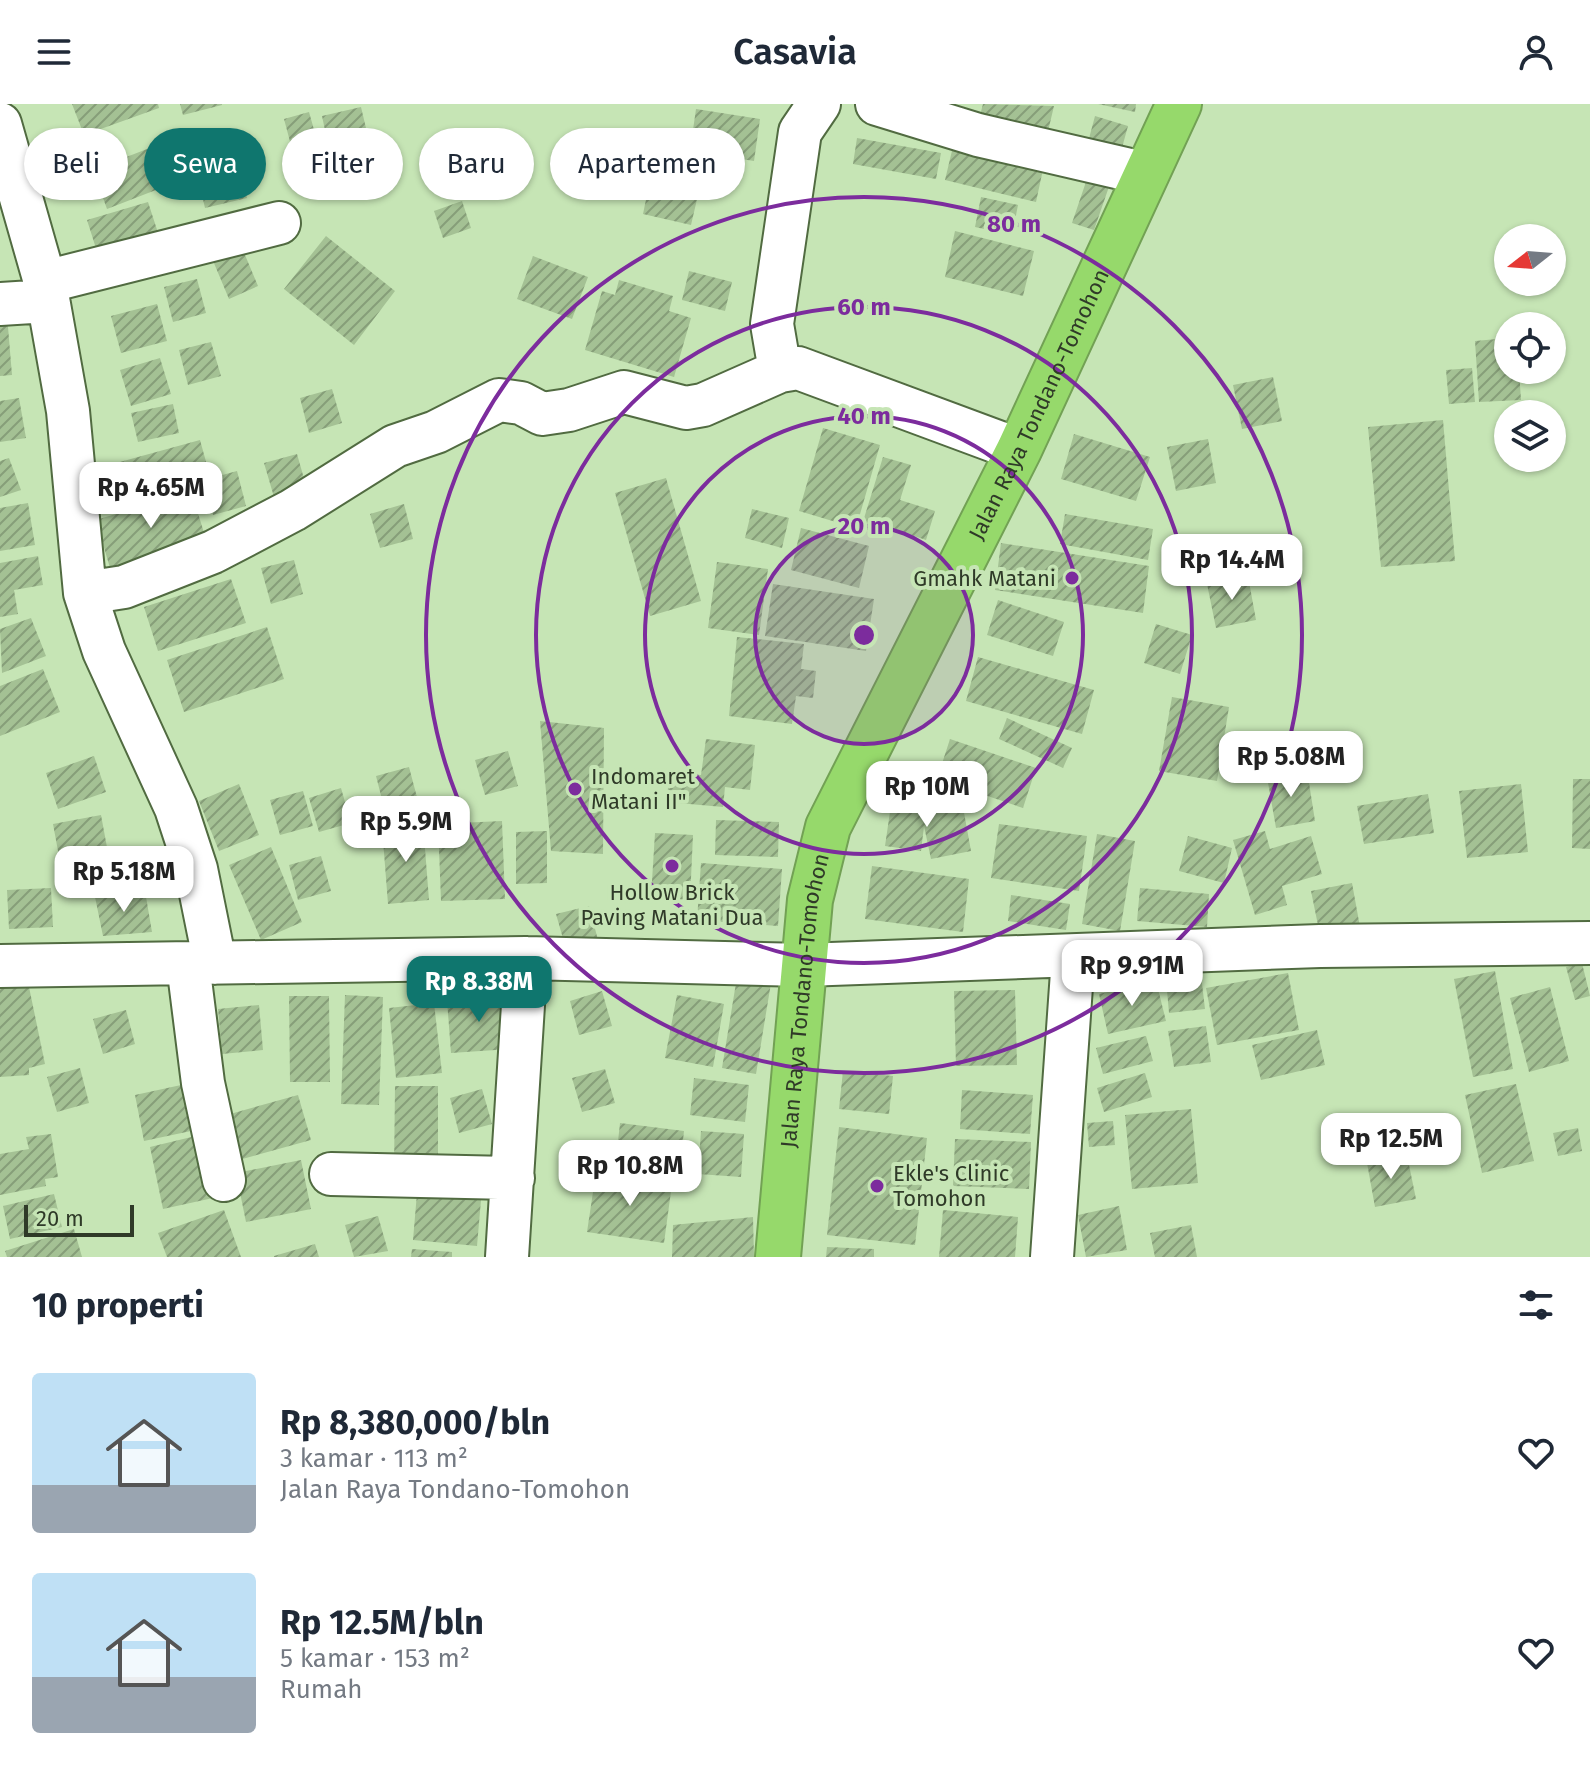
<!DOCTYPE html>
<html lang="id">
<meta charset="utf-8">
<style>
:root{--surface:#fff;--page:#f6f6f7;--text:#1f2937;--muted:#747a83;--accent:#0f766e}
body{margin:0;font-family:"Fira Sans",sans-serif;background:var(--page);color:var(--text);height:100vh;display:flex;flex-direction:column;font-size:30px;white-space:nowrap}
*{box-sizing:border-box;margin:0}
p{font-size:26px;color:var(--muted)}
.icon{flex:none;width:44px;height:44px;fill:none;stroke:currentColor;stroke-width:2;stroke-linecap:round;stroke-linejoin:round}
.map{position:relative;height:1153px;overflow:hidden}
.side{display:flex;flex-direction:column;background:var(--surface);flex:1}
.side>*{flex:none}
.hud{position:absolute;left:24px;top:24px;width:800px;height:72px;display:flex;gap:16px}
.needle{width:52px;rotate:253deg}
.buttons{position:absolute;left:1494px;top:120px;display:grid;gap:16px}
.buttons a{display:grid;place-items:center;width:72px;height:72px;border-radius:50%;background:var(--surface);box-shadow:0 2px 6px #0004;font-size:40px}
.scale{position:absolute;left:24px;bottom:20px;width:110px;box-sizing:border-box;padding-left:8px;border:4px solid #2f3a28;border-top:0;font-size:22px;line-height:28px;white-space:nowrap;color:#2f3a28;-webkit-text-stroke:6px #c6e5b5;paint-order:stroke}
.price{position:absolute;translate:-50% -68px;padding:0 18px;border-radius:16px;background:#fff;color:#222;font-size:26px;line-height:52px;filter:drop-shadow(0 2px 4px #0008)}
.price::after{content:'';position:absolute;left:50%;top:48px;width:24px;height:18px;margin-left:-12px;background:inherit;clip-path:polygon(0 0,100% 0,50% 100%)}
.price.on{background:var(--accent);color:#fff}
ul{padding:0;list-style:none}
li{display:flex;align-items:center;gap:24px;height:200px;padding:0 32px}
li span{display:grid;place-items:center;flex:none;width:224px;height:160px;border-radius:8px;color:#555}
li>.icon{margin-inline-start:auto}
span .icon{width:96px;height:96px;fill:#fffc;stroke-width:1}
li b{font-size:34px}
h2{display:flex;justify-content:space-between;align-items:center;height:96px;padding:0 32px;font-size:34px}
.chip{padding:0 28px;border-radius:36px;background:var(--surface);box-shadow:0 2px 6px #0004;font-size:28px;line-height:72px}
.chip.on{background:var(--accent);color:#fff}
header{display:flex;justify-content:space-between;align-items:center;height:104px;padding:0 32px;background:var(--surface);font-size:36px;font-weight:600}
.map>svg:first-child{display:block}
</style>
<header><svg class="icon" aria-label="menu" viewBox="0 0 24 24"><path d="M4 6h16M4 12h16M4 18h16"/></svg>Casavia<svg class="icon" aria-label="person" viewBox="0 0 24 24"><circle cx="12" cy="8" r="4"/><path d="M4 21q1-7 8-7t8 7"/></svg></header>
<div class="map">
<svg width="1590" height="1153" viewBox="0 0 1590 1153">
<defs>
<pattern id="building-hatch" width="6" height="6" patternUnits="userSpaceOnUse" patternTransform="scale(2)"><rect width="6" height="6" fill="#a4c194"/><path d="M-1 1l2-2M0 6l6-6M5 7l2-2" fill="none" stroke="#869e79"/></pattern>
</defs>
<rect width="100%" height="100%" fill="#c6e5b5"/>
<path fill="url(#building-hatch)" d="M 72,0 L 158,0 L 159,4 L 84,31 Z
M 180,0 L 222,0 L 222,1 L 183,11 Z
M 983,0 L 1054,2 L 1045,40 L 977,23 Z
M 1098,0 L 1136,0 L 1135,8 Z
M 361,3 L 370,41 L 330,50 L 322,12 Z
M 696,5 L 760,15 L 754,57 L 690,47 Z
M 309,8 L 326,68 L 300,75 L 284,15 Z
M 1095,12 L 1128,22 L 1120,51 L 1087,42 Z
M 857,34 L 941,49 L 936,75 L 853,60 Z
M 955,34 L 1045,56 L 1036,98 L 945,76 Z
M 235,43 L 247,94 L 205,104 L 193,53 Z
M 147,45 L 161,84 L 107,105 L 93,66 Z
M 1090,66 L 1112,74 L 1094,126 L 1072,119 Z
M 649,81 L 698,91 L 691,121 L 643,110 Z
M 981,93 L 1018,101 L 1012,131 L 975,123 Z
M 462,97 L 471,124 L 443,134 L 434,107 Z
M 148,98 L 161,138 L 100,157 L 87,116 Z
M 955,127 L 1034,147 L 1023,192 L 945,173 Z
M 326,132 L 395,187 L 354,241 L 284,185 Z
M 240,139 L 258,182 L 229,195 L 211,152 Z
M 533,152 L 588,173 L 572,215 L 517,195 Z
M 689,167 L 732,178 L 725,207 L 682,196 Z
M 197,175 L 206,209 L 173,218 L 164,183 Z
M 619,176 L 673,192 L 669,207 L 691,214 L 674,273 L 585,246 L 602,187 L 615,191 Z
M 157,200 L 167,237 L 121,249 L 111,212 Z
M 0,211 L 7,211 L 12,271 L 0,272 Z
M 1508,234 L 1508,266 L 1519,266 L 1521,296 L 1479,298 L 1475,237 Z
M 211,238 L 221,272 L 188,281 L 179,246 Z
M 160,254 L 171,290 L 131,302 L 120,266 Z
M 1472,264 L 1475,298 L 1449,300 L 1446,266 Z
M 1273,273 L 1282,317 L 1242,325 L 1233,281 Z
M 332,285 L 342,319 L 309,329 L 300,294 Z
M 19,294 L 26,334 L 0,338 L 0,297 Z
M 173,300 L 179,329 L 138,338 L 131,309 Z
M 1443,316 L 1455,457 L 1381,463 L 1368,323 Z
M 823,324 L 880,341 L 856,424 L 799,407 Z
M 1074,330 L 1150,353 L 1136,397 L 1061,375 Z
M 1208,335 L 1216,379 L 1176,387 L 1167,343 Z
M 200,336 L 210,372 L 108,400 L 98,364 Z
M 297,350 L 307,385 L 274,393 L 264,359 Z
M 883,353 L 911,361 L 900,396 L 935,407 L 926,436 L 893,425 L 891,433 L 861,424 Z
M 9,354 L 21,386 L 0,393 L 0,357 Z
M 237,367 L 246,402 L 213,411 L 204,376 Z
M 666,374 L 701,497 L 650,512 L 615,389 Z
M 191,387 L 206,435 L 110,464 L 96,416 Z
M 28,399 L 35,441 L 0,447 L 0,404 Z
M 404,400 L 413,435 L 380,444 L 370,410 Z
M 752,405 L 789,414 L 782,444 L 745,434 Z
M 1065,410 L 1153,425 L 1148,456 L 1060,440 Z
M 801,424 L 869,442 L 859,484 L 791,466 Z
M 1001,439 L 1149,462 L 1143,509 L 995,486 Z
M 38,452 L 43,481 L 14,486 L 18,510 L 0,513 L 0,459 Z
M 294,456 L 303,490 L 271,500 L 261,464 Z
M 717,458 L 768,465 L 759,531 L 708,524 Z
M 1248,472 L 1256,516 L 1216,524 L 1207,480 Z
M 231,475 L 246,519 L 158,547 L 144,503 Z
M 773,480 L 874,495 L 866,547 L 765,532 Z
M 998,496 L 1064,518 L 1053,552 L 987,531 Z
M 31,514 L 46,552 L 2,569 L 0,525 Z
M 1156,520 L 1192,531 L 1180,570 L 1144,559 Z
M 267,523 L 284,575 L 184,608 L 167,556 Z
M 737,533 L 804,540 L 801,565 L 816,567 L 813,594 L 796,592 L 792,620 L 729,612 Z
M 978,553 L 1094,586 L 1082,630 L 966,597 Z
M 43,565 L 60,608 L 0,632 L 0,582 Z
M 1172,593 L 1229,603 L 1217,677 L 1159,667 Z
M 1007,614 L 1072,644 L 1063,664 L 999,635 Z
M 540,617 L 604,624 L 603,750 L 551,747 Z
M 706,635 L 755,641 L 750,686 L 725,683 L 723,703 L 667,698 L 669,668 L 701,671 Z
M 950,635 L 1036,664 L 1023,704 L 937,675 Z
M 508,647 L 518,682 L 485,691 L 475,656 Z
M 94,652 L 106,688 L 58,705 L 46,669 Z
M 409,663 L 418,697 L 385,707 L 376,672 Z
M 1307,666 L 1315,717 L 1276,724 L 1267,673 Z
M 1573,675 L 1590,675 L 1590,745 L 1572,744 Z
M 239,680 L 259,731 L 219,747 L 199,697 Z
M 1521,680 L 1528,748 L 1467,754 L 1459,687 Z
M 341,684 L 351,719 L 319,728 L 309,694 Z
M 303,687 L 313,722 L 280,731 L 270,696 Z
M 1428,690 L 1434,729 L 1364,740 L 1357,702 Z
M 892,694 L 927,699 L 926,710 L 963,703 L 971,747 L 931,755 L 924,722 L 921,747 L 885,742 Z
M 101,711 L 114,781 L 66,790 L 53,720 Z
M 716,716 L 779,718 L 778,753 L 715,751 Z
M 502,717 L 505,795 L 441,797 L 438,720 Z
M 423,719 L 429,796 L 388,800 L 382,723 Z
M 999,720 L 1087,732 L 1079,787 L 991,774 Z
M 547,727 L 547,779 L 516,780 L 516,728 Z
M 1265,727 L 1270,745 L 1311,732 L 1322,770 L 1282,782 L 1287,801 L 1255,811 L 1233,736 Z
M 655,729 L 693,731 L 690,796 L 651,793 Z
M 1097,730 L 1135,737 L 1120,827 L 1082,820 Z
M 1188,732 L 1232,744 L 1224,779 L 1179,767 Z
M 271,743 L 302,818 L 261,836 L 229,761 Z
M 321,752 L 331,787 L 298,796 L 289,761 Z
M 701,759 L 782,765 L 778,822 L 697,816 Z
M 872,762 L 969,775 L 963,828 L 865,815 Z
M 1352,779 L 1360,823 L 1320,831 L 1311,787 Z
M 51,784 L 53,823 L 9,825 L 7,786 Z
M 1140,784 L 1209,790 L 1207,823 L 1137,817 Z
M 145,787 L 152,828 L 103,832 L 95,793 Z
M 1011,791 L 1070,800 L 1066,826 L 1008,817 Z
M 589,802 L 598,836 L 566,845 L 556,810 Z
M 1582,859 L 1590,892 L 1575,896 L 1566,863 Z
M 1495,867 L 1513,965 L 1473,973 L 1454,875 Z
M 1288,869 L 1299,926 L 1217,941 L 1206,884 Z
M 1201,871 L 1205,905 L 1169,909 L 1166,875 Z
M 737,873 L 771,879 L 756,970 L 722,964 Z
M 1156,877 L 1166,917 L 1108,930 L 1099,890 Z
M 29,883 L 45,960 L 29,964 L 29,971 L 0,973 L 0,884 Z
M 1550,883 L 1569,957 L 1529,968 L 1510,894 Z
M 1015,886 L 1017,961 L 956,962 L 954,887 Z
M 602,887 L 612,922 L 579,931 L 570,897 Z
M 345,891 L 383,893 L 379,1001 L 341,1000 Z
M 677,891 L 724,900 L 713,963 L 665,954 Z
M 289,892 L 329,892 L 330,978 L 290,978 Z
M 507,892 L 510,945 L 451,949 L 447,896 Z
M 434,899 L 442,969 L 396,974 L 389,904 Z
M 259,901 L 263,946 L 222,950 L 218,905 Z
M 126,906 L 135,940 L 103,950 L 93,915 Z
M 1206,922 L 1211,958 L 1174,963 L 1168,927 Z
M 1317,926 L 1325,961 L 1261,976 L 1252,941 Z
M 1146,932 L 1153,957 L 1103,970 L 1096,944 Z
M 80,964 L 89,999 L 57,1008 L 47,973 Z
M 605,965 L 615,999 L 582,1008 L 572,974 Z
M 843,967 L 893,972 L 889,1010 L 839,1005 Z
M 1145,969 L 1152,993 L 1104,1008 L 1097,984 Z
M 694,974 L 749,981 L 745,1018 L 690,1011 Z
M 195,978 L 205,1024 L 144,1037 L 135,991 Z
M 1516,980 L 1534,1057 L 1482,1069 L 1465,991 Z
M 395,982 L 438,982 L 438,1067 L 394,1067 Z
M 482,985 L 492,1020 L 459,1029 L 450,994 Z
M 962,986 L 1033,991 L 1030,1030 L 960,1025 Z
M 298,991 L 311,1036 L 235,1057 L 223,1012 Z
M 1191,1005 L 1198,1079 L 1132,1085 L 1125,1011 Z
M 1113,1017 L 1115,1041 L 1089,1043 L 1087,1019 Z
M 620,1019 L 684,1027 L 680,1063 L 616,1056 Z
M 839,1023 L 927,1034 L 915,1141 L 827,1131 Z
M 1578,1024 L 1582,1047 L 1558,1052 L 1553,1029 Z
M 701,1027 L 744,1030 L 741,1073 L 698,1070 Z
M 208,1029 L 222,1092 L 163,1105 L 150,1043 Z
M 51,1030 L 58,1073 L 45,1075 L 46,1082 L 0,1091 L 0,1050 L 29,1045 L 26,1033 Z
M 955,1035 L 1031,1038 L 1029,1085 L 953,1082 Z
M 1407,1051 L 1416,1095 L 1375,1103 L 1367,1059 Z
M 301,1056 L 311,1105 L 246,1118 L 236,1069 Z
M 596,1068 L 672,1080 L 664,1139 L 587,1128 Z
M 417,1089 L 481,1096 L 477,1142 L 413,1136 Z
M 54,1090 L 62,1123 L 10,1135 L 3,1102 Z
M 1119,1102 L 1127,1146 L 1086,1153 L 1078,1111 Z
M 224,1106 L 241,1153 L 167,1153 L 158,1129 Z
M 943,1106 L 1018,1113 L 1015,1153 L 939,1153 Z
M 378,1112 L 388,1147 L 354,1153 L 345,1121 Z
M 753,1113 L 754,1153 L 672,1153 L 673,1121 Z
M 1191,1121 L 1197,1153 L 1155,1153 L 1150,1129 Z
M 74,1125 L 82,1153 L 7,1153 L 5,1147 Z
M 315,1140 L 319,1153 L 274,1153 L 274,1152 Z
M 827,1143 L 874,1145 L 874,1153 L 826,1153 Z
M 412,1145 L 452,1148 L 452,1153 L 411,1153 Z"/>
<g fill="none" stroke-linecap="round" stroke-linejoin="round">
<g stroke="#516b41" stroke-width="46">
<path id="street" d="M 877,0 L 978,31 L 1147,70
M 0,20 L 45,178 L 68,307 L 85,489 L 104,547 L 176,704 L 196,765 L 215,859
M 45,178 L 279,119
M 0,200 L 48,197
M 780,267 L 772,220 L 800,28 L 819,0
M 85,489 L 124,483 L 213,448 L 293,406 L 395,342 L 436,328 L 499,296 L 521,299 L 542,310 L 569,306 L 624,288 L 686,304 L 703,301 L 780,267 L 798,264 L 1019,346
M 188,860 L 203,979 L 224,1076
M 0,862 L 526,854 L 804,861 L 1320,842 L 1590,839
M 331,1070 L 513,1074
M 507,1153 L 526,854
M 1052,1153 L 1073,854"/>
</g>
<g stroke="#72a154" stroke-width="48">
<g id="highway">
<path id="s1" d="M 778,1153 L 810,796 L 828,723 L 1019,346 L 1179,0"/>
</g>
</g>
<use href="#street" stroke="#fff" stroke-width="42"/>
<use href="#highway" stroke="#96d96b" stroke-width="44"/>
</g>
<circle cx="864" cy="531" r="109" fill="#7c2c9d" fill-opacity=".12"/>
<g fill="none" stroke="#7c2c9d" stroke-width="4">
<circle cx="864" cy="531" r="109"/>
<circle cx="864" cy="531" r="219"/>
<circle cx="864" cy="531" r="328"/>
<circle cx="864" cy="531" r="438"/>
</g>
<g fill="#7c2c9d" stroke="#c6e5b5" stroke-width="3">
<circle cx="1072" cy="474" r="8"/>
<circle cx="575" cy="685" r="8"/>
<circle cx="672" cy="762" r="8"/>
<circle cx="877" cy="1082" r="8"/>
</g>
<g text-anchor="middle" stroke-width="8" stroke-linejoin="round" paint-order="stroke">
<g font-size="22" fill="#2f3a28" stroke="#c6e5b5">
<text dy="8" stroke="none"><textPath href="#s1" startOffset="906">Jalan Raya Tondano-Tomohon</textPath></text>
<text dy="8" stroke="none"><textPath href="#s1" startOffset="258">Jalan Raya Tondano-Tomohon</textPath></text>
</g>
<g font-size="22" fill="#2f3a28" stroke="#c6e5b5" text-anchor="start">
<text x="1056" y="482" text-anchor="end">Gmahk Matani</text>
<text x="591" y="680">Indomaret<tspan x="591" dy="25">Matani II"</tspan></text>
<text x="672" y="796" text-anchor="middle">Hollow Brick<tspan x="672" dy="25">Paving Matani Dua</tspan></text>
<text x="893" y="1077">Ekle's Clinic<tspan x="893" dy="25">Tomohon</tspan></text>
</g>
</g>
<circle cx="864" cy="531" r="12" fill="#7c2c9d" stroke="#c6e5b5" stroke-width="4"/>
<g font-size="24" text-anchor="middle" font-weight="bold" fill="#7c2c9d" stroke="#c6e5b5" stroke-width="8" stroke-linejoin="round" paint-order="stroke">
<text x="1014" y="128">80 m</text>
<text x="864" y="211">60 m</text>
<text x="864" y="320">40 m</text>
<text x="864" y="430">20 m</text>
</g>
</svg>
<div class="buttons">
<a><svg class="needle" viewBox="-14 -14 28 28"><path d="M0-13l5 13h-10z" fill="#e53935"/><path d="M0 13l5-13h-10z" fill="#747a83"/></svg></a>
<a><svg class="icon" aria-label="locate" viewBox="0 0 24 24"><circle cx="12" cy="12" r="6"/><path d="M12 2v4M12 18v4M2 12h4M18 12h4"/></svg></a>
<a><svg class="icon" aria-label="layers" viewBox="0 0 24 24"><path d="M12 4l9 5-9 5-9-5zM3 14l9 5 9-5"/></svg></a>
</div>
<div class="scale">20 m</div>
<b class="price" style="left:151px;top:426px">Rp 4.65M</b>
<b class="price" style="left:1232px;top:498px">Rp 14.4M</b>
<b class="price" style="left:1291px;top:695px">Rp 5.08M</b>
<b class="price" style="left:927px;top:725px">Rp 10M</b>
<b class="price" style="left:406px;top:760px">Rp 5.9M</b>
<b class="price" style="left:124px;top:810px">Rp 5.18M</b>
<b class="price" style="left:1132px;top:904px">Rp 9.91M</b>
<b class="price on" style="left:479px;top:920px">Rp 8.38M</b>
<b class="price" style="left:1391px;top:1077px">Rp 12.5M</b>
<b class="price" style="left:630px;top:1104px">Rp 10.8M</b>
<div class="hud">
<a class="chip">Beli</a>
<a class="chip on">Sewa</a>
<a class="chip">Filter</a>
<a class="chip">Baru</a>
<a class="chip">Apartemen</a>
</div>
</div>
<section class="side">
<h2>10 properti<svg class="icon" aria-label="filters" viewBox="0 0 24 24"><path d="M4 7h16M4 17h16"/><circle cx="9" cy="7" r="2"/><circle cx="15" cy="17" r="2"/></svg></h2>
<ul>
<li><span style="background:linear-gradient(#bfe0f5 70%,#9aa5b1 0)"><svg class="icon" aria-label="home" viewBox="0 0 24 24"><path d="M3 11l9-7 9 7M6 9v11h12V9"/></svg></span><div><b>Rp 8,380,000/bln</b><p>3 kamar · 113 m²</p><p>Jalan Raya Tondano-Tomohon</p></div><svg class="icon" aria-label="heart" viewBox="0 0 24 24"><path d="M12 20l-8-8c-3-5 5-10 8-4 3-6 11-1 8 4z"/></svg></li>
<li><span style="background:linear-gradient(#bfe0f5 65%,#9aa5b1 0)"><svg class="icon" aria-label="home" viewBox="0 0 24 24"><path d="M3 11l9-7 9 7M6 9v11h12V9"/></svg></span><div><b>Rp 12.5M/bln</b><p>5 kamar · 153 m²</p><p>Rumah</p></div><svg class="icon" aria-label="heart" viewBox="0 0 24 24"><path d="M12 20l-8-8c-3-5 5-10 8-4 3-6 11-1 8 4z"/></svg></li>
</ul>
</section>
